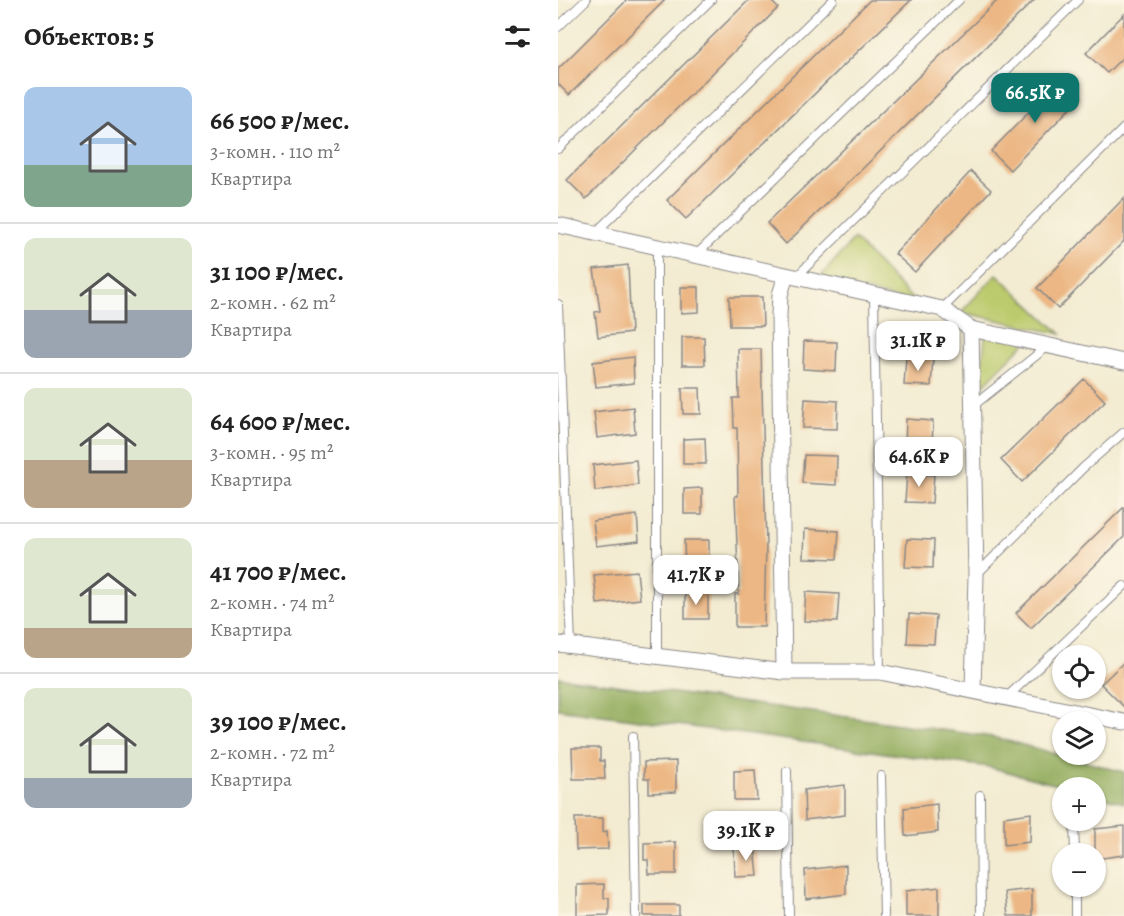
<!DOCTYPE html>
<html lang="ru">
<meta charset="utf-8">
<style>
:root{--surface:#fff;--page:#f6f6f6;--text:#222;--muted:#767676;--line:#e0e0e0;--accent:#0f766e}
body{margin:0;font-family:Alegreya,serif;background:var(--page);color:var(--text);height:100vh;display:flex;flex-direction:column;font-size:22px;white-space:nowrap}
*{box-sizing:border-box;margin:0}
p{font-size:20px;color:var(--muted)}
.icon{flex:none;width:33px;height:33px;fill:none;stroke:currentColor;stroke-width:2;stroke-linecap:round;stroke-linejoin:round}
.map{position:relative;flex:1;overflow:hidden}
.sheet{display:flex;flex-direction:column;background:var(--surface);width:558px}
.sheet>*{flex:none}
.buttons{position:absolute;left:494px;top:645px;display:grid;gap:12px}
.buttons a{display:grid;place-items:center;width:54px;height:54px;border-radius:50%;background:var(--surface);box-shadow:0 2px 4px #0004;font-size:30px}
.price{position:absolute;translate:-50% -51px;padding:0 14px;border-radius:12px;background:#fff;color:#222;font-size:20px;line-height:39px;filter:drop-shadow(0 2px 3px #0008)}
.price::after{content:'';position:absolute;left:50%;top:36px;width:18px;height:14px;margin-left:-9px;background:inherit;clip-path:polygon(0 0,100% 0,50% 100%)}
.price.current{background:var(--accent);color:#fff}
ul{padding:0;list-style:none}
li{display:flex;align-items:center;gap:18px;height:150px;padding:0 24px}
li+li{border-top:2px solid var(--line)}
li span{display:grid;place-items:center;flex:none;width:168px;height:120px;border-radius:12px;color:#555}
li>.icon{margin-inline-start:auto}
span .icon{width:72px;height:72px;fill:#fffc;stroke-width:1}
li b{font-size:26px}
h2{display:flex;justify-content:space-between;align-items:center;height:72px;padding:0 24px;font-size:26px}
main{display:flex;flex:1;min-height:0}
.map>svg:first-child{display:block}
</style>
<main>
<section class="sheet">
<h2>Объектов: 5<svg class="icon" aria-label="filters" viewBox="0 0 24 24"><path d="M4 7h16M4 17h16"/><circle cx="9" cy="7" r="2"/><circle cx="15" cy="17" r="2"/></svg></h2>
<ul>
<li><span style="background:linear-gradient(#a9c7e8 65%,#7fa58c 0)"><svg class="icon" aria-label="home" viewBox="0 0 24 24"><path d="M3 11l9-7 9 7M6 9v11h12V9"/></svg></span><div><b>66 500 ₽/мес.</b><p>3-комн. · 110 m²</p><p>Квартира</p></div></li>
<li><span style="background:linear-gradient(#dfe7d0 60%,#9aa5b1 0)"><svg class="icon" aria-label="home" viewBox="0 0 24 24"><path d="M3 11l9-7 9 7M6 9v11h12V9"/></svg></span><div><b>31 100 ₽/мес.</b><p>2-комн. · 62 m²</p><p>Квартира</p></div></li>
<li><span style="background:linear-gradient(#dfe7d0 60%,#b9a48a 0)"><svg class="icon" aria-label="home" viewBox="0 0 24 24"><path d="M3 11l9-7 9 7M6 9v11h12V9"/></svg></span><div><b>64 600 ₽/мес.</b><p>3-комн. · 95 m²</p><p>Квартира</p></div></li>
<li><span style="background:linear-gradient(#dfe7d0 75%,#b9a48a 0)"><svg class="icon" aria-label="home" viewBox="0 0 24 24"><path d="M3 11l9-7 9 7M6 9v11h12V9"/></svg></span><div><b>41 700 ₽/мес.</b><p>2-комн. · 74 m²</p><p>Квартира</p></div></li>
<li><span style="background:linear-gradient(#dfe7d0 75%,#9aa5b1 0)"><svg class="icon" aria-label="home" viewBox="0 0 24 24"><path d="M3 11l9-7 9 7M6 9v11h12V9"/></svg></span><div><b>39 100 ₽/мес.</b><p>2-комн. · 72 m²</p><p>Квартира</p></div></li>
</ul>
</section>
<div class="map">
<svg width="566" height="916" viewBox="0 0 566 916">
<rect width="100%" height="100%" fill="#fcf5e5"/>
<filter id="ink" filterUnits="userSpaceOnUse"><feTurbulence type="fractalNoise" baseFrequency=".0167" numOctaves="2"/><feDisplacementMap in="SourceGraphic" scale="12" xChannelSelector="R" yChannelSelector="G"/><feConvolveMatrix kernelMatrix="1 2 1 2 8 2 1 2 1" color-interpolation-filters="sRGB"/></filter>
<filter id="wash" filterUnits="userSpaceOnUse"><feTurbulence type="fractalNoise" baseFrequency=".008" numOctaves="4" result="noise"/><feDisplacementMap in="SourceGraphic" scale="24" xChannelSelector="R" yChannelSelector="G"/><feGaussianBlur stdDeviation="1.35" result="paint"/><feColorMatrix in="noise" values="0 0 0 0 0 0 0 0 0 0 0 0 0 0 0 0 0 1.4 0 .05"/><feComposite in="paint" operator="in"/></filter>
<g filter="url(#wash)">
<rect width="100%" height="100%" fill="#f3ecd2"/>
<path fill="#bbca6c" stroke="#6e7654" stroke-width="1.5" d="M 296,239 L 359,304 L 260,279 Z
M 439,274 L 503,334 L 403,312 Z
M 428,329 L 474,336 L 421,390 Z"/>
<path fill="#94ae60" stroke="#5b684e" stroke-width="1.5" d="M 0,677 L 435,737 L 566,772 L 566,803 L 537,795 L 537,788 L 507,787 L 431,767 L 0,709 Z"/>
<g id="blocks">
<path fill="#ecb784" d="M 69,0 L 107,0 L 11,95 L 0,84 L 0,69 Z
M 191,0 L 212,0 L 220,8 L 28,199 L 9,180 Z
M 312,0 L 353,0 L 128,219 L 109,200 Z
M 440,0 L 476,0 L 228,244 L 209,223 Z
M 566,14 L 566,56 L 549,73 L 528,53 Z
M 503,79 L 522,98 L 452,170 L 433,151 Z
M 413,171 L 433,190 L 357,272 L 337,254 Z
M 566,198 L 566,241 L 500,309 L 479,288 Z
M 70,265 L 73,333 L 40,337 L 37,312 L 42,311 L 36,269 Z
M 123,287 L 141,287 L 141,312 L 123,313 Z
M 171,297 L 204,297 L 205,326 L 172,326 Z
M 124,337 L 146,337 L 147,365 L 124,365 Z
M 246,341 L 279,342 L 278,371 L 245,369 Z
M 180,349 L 203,349 L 208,545 L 206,627 L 177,627 L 177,594 L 181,594 L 177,496 L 180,496 L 179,428 L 176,428 L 175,398 L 181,398 Z
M 75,357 L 76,383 L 38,387 L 35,362 Z
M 348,357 L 375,358 L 373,386 L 346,385 Z
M 526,379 L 547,401 L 464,482 L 443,460 Z
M 124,388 L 142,388 L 143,414 L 125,414 Z
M 247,399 L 280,401 L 279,429 L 245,428 Z
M 75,407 L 77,433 L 39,438 L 36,412 Z
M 348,419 L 375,421 L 374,449 L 347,447 Z
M 147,438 L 148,464 L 125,464 L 125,439 Z
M 246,455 L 279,456 L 278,485 L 244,483 Z
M 78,460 L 80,485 L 37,491 L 35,465 Z
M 349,473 L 376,475 L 374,503 L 347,502 Z
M 144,488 L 144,514 L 126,514 L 126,489 Z
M 566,507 L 566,537 L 473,628 L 458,613 Z
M 79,515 L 81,541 L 38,546 L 35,521 Z
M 247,529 L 281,531 L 279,559 L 246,558 Z
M 349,539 L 376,540 L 375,568 L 347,567 Z
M 126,540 L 151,540 L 151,570 L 127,571 Z
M 79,571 L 82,599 L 39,604 L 36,575 Z
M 248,592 L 281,594 L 279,622 L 246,621 Z
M 127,593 L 150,593 L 150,619 L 127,619 Z
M 351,614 L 378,616 L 376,644 L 349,643 Z
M 566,662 L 566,707 L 543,684 Z
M 14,748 L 42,748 L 42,761 L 46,761 L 47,779 L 15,779 Z
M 118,761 L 118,792 L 91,793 L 91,779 L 86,779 L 86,762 Z
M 197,770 L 199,800 L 176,800 L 176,771 Z
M 287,785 L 287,815 L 247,820 L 246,790 Z
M 379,804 L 380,832 L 347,836 L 346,808 Z
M 473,813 L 472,842 L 446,845 L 446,817 Z
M 17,818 L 45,818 L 45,832 L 49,831 L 50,849 L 18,850 Z
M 566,826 L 566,855 L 537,859 L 537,829 Z
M 118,842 L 118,874 L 91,874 L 90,860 L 86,860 L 86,843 Z
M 197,847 L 200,876 L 177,877 L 176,848 Z
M 288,865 L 288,894 L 248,899 L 247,870 Z
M 46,884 L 46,898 L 51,898 L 51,915 L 19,916 L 19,885 Z
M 381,887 L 381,916 L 348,916 L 348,891 Z
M 474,889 L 474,916 L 450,916 L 447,892 Z
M 86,905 L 121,905 L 121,916 L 86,916 Z"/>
</g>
</g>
<g filter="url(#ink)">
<use href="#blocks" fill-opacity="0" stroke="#8a8786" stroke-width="1.5"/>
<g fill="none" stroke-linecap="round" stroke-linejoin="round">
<g stroke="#8a8786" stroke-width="10">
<path id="lane" d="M 0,27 L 28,0
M 0,149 L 153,0
M 38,232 L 275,0
M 139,254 L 401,0
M 239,276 L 520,0
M 316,294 L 322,672
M 0,304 L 13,645
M 384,309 L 566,128
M 416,405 L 490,346
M 419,574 L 525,468 L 566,432
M 99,656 L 99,247
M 449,697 L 566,586
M 75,736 L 78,916
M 229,771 L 231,916
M 323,776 L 326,916
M 422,795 L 423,916
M 516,820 L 517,854
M 517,886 L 517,916"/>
</g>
<g stroke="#8a8786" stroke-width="17">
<path id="street" d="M 0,225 L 228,275
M 0,644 L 226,672 L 322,672 L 566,722
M 226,672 L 221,315 L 222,295 L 228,275 L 384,309 L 413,329
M 415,691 L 418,575 L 413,329 L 566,362"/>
</g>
<use href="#lane" stroke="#fff" stroke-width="8"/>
<use href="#street" stroke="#fff" stroke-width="15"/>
</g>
</g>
</svg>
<div class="buttons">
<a><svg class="icon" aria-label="locate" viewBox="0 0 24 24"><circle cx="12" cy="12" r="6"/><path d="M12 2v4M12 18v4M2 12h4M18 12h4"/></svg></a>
<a><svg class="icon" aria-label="layers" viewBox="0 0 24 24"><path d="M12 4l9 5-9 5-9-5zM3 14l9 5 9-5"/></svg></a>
<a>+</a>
<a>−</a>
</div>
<b class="price current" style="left:477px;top:124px">66.5K ₽</b>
<b class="price" style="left:360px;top:372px">31.1K ₽</b>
<b class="price" style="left:361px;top:488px">64.6K ₽</b>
<b class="price" style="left:138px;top:606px">41.7K ₽</b>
<b class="price" style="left:188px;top:862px">39.1K ₽</b>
</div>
</main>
